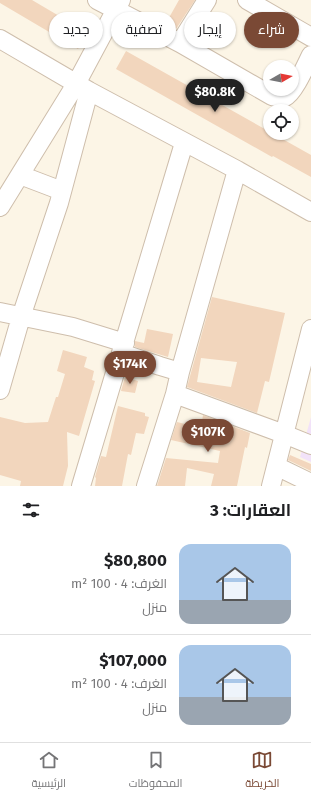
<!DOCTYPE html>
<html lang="ar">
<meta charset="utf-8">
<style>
:root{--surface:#fff;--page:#f2f2f2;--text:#202124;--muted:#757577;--line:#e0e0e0;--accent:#7a4935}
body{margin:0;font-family:"Fira Sans",Cairo,sans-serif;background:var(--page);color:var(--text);direction:rtl;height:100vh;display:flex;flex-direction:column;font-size:15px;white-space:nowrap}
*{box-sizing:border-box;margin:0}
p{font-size:13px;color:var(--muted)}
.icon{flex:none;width:22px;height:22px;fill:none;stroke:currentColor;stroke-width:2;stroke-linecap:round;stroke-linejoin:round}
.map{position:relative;height:486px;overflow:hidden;direction:ltr}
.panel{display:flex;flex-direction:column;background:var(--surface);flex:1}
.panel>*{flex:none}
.hud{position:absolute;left:12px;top:12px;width:287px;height:36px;direction:rtl;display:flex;gap:8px}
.needle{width:26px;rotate:81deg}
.buttons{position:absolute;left:263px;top:60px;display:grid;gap:8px}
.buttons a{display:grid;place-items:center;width:36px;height:36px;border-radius:50%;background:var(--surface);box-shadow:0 1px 3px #0004;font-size:20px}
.price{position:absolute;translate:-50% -34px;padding:0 9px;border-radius:14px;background:var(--accent);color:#fff;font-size:13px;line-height:26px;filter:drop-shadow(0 1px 2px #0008)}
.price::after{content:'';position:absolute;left:50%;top:24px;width:12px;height:9px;margin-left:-6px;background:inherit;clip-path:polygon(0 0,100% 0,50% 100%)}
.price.selected{background:#222;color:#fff}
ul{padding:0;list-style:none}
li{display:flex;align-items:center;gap:12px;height:100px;padding:0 20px}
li+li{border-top:1px solid var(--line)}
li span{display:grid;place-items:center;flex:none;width:112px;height:80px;border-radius:12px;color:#555}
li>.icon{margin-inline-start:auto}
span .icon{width:48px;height:48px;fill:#fffc;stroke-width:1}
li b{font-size:17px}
h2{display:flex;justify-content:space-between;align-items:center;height:48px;padding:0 20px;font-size:17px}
.pill{padding:0 14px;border-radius:18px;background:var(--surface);box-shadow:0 1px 3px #0004;font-size:14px;line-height:36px}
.pill.selected{background:var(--accent);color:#fff}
.menu{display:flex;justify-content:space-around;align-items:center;height:56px;border-top:1px solid var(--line);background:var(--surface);font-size:11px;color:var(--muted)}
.menu a{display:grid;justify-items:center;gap:2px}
.menu .selected{color:var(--accent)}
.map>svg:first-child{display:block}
</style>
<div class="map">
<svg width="311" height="486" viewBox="0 0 311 486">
<rect width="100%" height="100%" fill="#fcf5e6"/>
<path fill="#f2e2f9" d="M 311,417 L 311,462 L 300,457 Z"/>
<path fill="#f2d6bd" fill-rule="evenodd" d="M 0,0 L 32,0 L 88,33 L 78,49 L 0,3 Z
M 179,0 L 195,0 L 176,29 L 166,23 Z
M 126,51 L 311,155 L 311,177 L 273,156 L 272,157 L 116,69 Z
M 212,297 L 285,313 L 269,382 L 265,381 L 257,413 L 187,387 ZM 201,358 L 237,362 L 231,387 L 197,382 Z
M 147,329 L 173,334 L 168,357 L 135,347 L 135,341 L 144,343 Z
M 63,350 L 87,357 L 84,367 L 94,371 L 92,380 L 95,381 L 79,436 L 67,432 L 68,466 L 63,486 L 20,486 L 21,481 L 0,475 L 0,417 L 25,423 L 48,422 L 56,397 L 58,397 L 65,374 L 57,371 Z
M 125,377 L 138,381 L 135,393 L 121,391 Z
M 118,406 L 145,413 L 145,416 L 149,417 L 144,434 L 136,433 L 131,455 L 128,454 L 122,486 L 95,486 L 96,478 L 95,477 L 101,456 L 106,457 Z
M 203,415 L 250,433 L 247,448 L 245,447 L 237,486 L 211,486 L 214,474 L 187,468 L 185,486 L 157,486 L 166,458 L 218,463 L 220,451 L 171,440 L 177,422 L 201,428 Z
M 290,455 L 311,464 L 311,471 L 288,460 Z"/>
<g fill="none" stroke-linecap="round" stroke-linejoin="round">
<g stroke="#cebeac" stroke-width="20">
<path id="minor" d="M 97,0 L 180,43 L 272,96 C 276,97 281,99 285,97 C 294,93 306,65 311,55
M 247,0 L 311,37
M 0,39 L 89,91 L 237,170 L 311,212
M 180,43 L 207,0
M 20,175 L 62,191
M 0,207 L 76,84 L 121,0
M 0,312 L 73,327 L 125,343
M 121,353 L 160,366 L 180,372
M 0,390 L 21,317 L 59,203 L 89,91
M 175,394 L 284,434 L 311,445
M 276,466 L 311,483
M 81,486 L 184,143
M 146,486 L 175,394 L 180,372 L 237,170
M 271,486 L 311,329"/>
</g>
<use href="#minor" stroke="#fff" stroke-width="18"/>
</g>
</svg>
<div class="buttons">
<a><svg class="needle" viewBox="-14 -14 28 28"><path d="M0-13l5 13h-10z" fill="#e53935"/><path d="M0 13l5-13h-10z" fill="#757577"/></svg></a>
<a><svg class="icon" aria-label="locate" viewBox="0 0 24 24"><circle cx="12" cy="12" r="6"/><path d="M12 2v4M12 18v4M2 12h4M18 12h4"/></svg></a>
</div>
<b class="price selected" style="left:215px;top:113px">$80.8K</b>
<b class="price" style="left:130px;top:385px">$174K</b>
<b class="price" style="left:208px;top:453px">$107K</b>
<div class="hud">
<a class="pill selected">شراء</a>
<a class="pill">إيجار</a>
<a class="pill">تصفية</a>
<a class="pill">جديد</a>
</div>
</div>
<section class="panel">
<h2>العقارات: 3<svg class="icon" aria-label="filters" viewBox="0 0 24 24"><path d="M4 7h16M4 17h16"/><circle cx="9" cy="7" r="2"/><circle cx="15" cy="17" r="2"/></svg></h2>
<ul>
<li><span style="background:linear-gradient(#a9c7e8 70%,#9aa5b1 0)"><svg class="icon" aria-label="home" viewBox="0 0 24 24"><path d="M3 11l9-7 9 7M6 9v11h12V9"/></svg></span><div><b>$80,800</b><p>الغرف: 4 · 100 m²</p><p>منزل</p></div></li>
<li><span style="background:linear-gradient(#a9c7e8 65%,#9aa5b1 0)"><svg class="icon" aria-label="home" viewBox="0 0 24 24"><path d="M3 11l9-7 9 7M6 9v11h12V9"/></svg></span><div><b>$107,000</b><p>الغرف: 4 · 100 m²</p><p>منزل</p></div></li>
</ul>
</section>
<nav class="menu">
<a class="selected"><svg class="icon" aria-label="map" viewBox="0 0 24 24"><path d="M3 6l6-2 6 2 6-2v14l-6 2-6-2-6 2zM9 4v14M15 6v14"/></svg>الخريطة</a>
<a><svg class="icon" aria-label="saved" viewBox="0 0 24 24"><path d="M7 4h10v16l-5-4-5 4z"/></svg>المحفوظات</a>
<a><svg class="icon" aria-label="home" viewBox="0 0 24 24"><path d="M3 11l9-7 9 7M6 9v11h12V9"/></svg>الرئيسية</a>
</nav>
